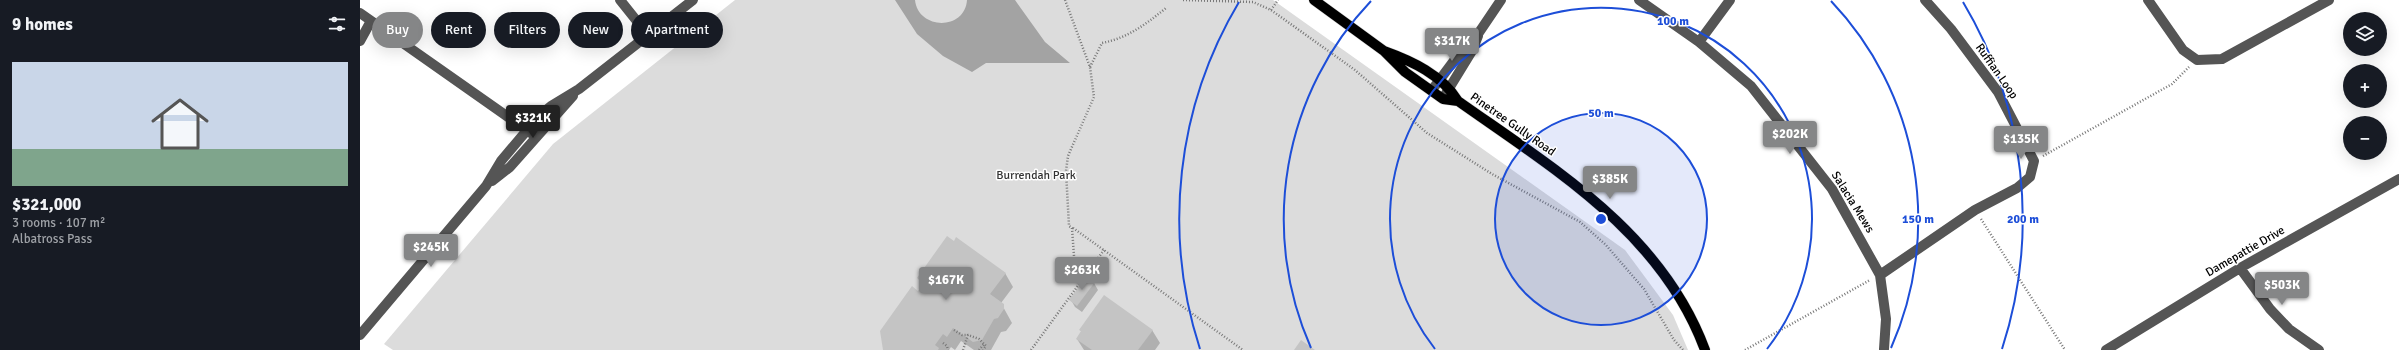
<!DOCTYPE html>
<meta charset="utf-8">
<style>
:root{--surface:#171b24;--page:#20242c;--text:#f1f3f6;--muted:#9ea1a6;--accent:#858687}
body{margin:0;font-family:Signika,sans-serif;background:var(--page);color:var(--text);height:100vh;display:flex;flex-direction:column;font-size:15px;white-space:nowrap}
*{box-sizing:border-box;margin:0}
p{font-size:13px;color:var(--muted)}
.icon{flex:none;width:22px;height:22px;fill:none;stroke:currentColor;stroke-width:2;stroke-linecap:round;stroke-linejoin:round}
.map{position:relative;flex:1;overflow:hidden}
.panel{display:flex;flex-direction:column;background:var(--surface);width:360px}
.panel>*{flex:none}
.guide{position:absolute;left:12px;top:12px;width:380px;height:36px;display:flex;gap:8px}
.controls{position:absolute;left:1983px;top:12px;display:grid;gap:8px}
.controls a{display:grid;place-items:center;width:44px;height:44px;border-radius:50%;background:var(--surface);box-shadow:0 4px 16px #0002;font-size:20px}
.price{position:absolute;translate:-50% -34px;padding:0 9px;border-radius:4px;background:var(--accent);color:#fff;font-size:13px;line-height:26px;filter:drop-shadow(0 1px 2px #0008)}
.price::after{content:'';position:absolute;left:50%;top:24px;width:12px;height:9px;margin-left:-6px;background:inherit;clip-path:polygon(0 0,100% 0,50% 100%)}
.price.on{background:#222;color:#fff}
ul{padding:0;list-style:none}
li{display:grid;align-content:center;gap:8px;height:212px;padding:0 12px}
li span{display:grid;place-items:center;height:124px;border-radius:0px;color:#555}
li>.icon{margin-inline-start:auto}
span .icon{width:72px;height:72px;fill:#fffc;stroke-width:1}
li b{font-size:17px}
h2{display:flex;justify-content:space-between;align-items:center;height:48px;padding:0 12px;font-size:17px}
.pill{padding:0 14px;border-radius:18px;background:var(--surface);box-shadow:0 4px 16px #0002;font-size:14px;line-height:36px}
.pill.on{background:var(--accent);color:#fff}
main{display:flex;flex:1;min-height:0}
.map>svg:first-child{display:block}
</style>
<main>
<section class="panel">
<h2>9 homes<svg class="icon" aria-label="filters" viewBox="0 0 24 24"><path d="M4 7h16M4 17h16"/><circle cx="9" cy="7" r="2"/><circle cx="15" cy="17" r="2"/></svg></h2>
<ul>
<li><span style="background:linear-gradient(#c9d6e8 70%,#7fa58c 0)"><svg class="icon" aria-label="home" viewBox="0 0 24 24"><path d="M3 11l9-7 9 7M6 9v11h12V9"/></svg></span><div><b>$321,000</b><p>3 rooms · 107 m²</p><p>Albatross Pass</p></div></li>
</ul>
</section>
<div class="map">
<svg width="2039" height="350" viewBox="0 0 2039 350">
<rect width="100%" height="100%" fill="#fff"/>
<path fill="#dcdcdc" d="M 375,0 L 913,0 L 1265,250 L 1313,315 L 1328,350 L 33,350 L 24,344 L 193,144 Z"/>
<path fill="#a3a3a3" d="M 535,0 L 555,0 C 558,30 605,31 607,0 L 655,0 L 685,42 L 710,63 L 626,63 L 612,72 L 583,56 L 557,34 Z"/>
<path fill="#0003" d="M 645,273 L 653,287 L 641,303 L 652,323 L 646,331 L 641,332 L 631,350 L 614,350 L 601,341 L 595,350 L 591,347 L 589,350 L 524,350 L 563,286 L 558,278 Z
M 734,283 L 738,290 L 722,312 L 715,307 L 711,300 Z
M 720,330 L 792,330 L 800,343 L 795,350 L 724,350 L 717,339 L 722,332 Z"/>
<path fill="#c4c4c4" d="M 587,236 L 594,241 L 596,237 L 646,273 L 630,294 L 644,304 L 644,309 L 638,318 L 634,319 L 622,340 L 613,342 L 593,328 L 587,337 L 583,334 L 575,345 L 579,348 L 578,350 L 523,350 L 520,331 L 552,286 L 558,291 L 564,283 L 557,278 Z
M 727,276 L 735,282 L 717,306 L 709,300 Z
M 744,295 L 793,330 L 778,350 L 732,350 L 716,339 L 721,331 L 719,330 Z
M 941,340 L 955,350 L 934,350 Z"/>
<g fill="none" stroke-linecap="round" stroke-linejoin="round">
<g stroke="#dbdbdb" stroke-width="11">
<path id="major" d="M 954,0 L 1024,51 L 1045,72 L 1083,99 L 1098,101
M 1024,51 C 1052,61 1082,75 1098,101 C 1194,169 1302,233 1345,350"/>
</g>
<path stroke="#777" stroke-width="2.5" stroke-dasharray="1 2" stroke-linecap="butt" d="M 705,0 L 730,67 L 734,97 L 708,156 L 706,171 L 709,226 L 712,228 L 714,256
M 823,0 L 893,2 L 911,10 L 995,70 L 1067,133 L 1132,174 L 1220,222 L 1245,244 L 1284,289 L 1314,340 L 1323,350
M 911,10 L 918,0
M 730,67 L 742,43 C 768,38 786,24 806,8
M 1683,156 L 1812,84 L 1829,67
M 1621,219 L 1705,350
M 713,228 L 883,350
M 594,330 L 602,335 L 608,335
M 583,343 L 587,346 L 588,350
M 603,350 L 608,335 L 619,339 L 626,346 L 623,350
M 619,350 L 624,344
M 671,350 L 744,250
M 1385,350 L 1510,280"/>
<path stroke="#555" stroke-width="10" d="M 260,0 L 288,35
M 1279,0 L 1339,42 L 1391,86 L 1472,189 L 1520,275 L 1526,319 L 1524,349
M 1788,0 L 1823,50 L 1837,60 L 1862,59 L 1969,0
M 0,13 L 175,136
M 0,41 L 11,21
M 1339,42 L 1370,0
M 1072,90 L 1105,46 L 1118,34 L 1141,0
M 1085,95 L 1112,51 L 1118,36
M 132,181 L 150,167 L 213,96
M 1880,268 L 1910,309 L 1929,329 L 1959,350
M 1520,275 L 1615,210 L 1657,188 L 1670,177 L 1674,161 L 1638,92 L 1591,29 L 1565,0
M 0,335 L 126,186 L 141,161 L 179,116 L 191,106 L 219,89 L 333,0
M 1746,350 L 1880,268 L 2039,179"/>
<use href="#major" stroke="#000" stroke-width="10"/>
</g>
<circle cx="1241" cy="219" r="106" fill="#1d4ed8" fill-opacity=".12"/>
<g fill="none" stroke="#1d4ed8" stroke-width="2">
<circle cx="1241" cy="219" r="106"/>
<path d="M1075 349A211 211 0 1 1 1407 349"/>
<path d="M951 348A317 317 0 0 1 1011 1M1471 1A317 317 0 0 1 1531 348"/>
<path d="M840 349A422 422 0 0 1 879 2M1603 2A422 422 0 0 1 1642 349"/>
</g>
<g text-anchor="middle" stroke-width="3" stroke-linejoin="round" paint-order="stroke">
<g font-size="12" fill="#000" stroke="#fff">
<text transform="translate(1637 71) rotate(55)" y="4">Ruffian Loop</text>
<text transform="translate(1153 124) rotate(35)" y="4">Pinetree Gully Road</text>
<text transform="translate(1493 202) rotate(58)" y="4">Salacia Mews</text>
<text transform="translate(1885 251) rotate(-30)" y="4">Damepattie Drive</text>
</g>
<g font-size="12" fill="#333" stroke="#fff">
<text x="676" y="179">Burrendah Park</text>
</g>
</g>
<circle cx="1241" cy="219" r="6" fill="#1d4ed8" stroke="#fff" stroke-width="2"/>
<g font-size="12" text-anchor="middle" font-weight="bold" fill="#1d4ed8" stroke="#fff" stroke-width="3" stroke-linejoin="round" paint-order="stroke">
<text x="1313" y="25">100 m</text>
<text x="1241" y="117">50 m</text>
<text x="1558" y="223">150 m</text>
<text x="1663" y="223">200 m</text>
</g>
</svg>
<div class="controls">
<a><svg class="icon" aria-label="layers" viewBox="0 0 24 24"><path d="M12 4l9 5-9 5-9-5zM3 14l9 5 9-5"/></svg></a>
<a>+</a>
<a>−</a>
</div>
<b class="price" style="left:1092px;top:62px">$317K</b>
<b class="price on" style="left:173px;top:139px">$321K</b>
<b class="price" style="left:1430px;top:155px">$202K</b>
<b class="price" style="left:1661px;top:160px">$135K</b>
<b class="price" style="left:1250px;top:200px">$385K</b>
<b class="price" style="left:71px;top:268px">$245K</b>
<b class="price" style="left:722px;top:291px">$263K</b>
<b class="price" style="left:586px;top:301px">$167K</b>
<b class="price" style="left:1922px;top:306px">$503K</b>
<div class="guide">
<a class="pill on">Buy</a>
<a class="pill">Rent</a>
<a class="pill">Filters</a>
<a class="pill">New</a>
<a class="pill">Apartment</a>
</div>
</div>
</main>
